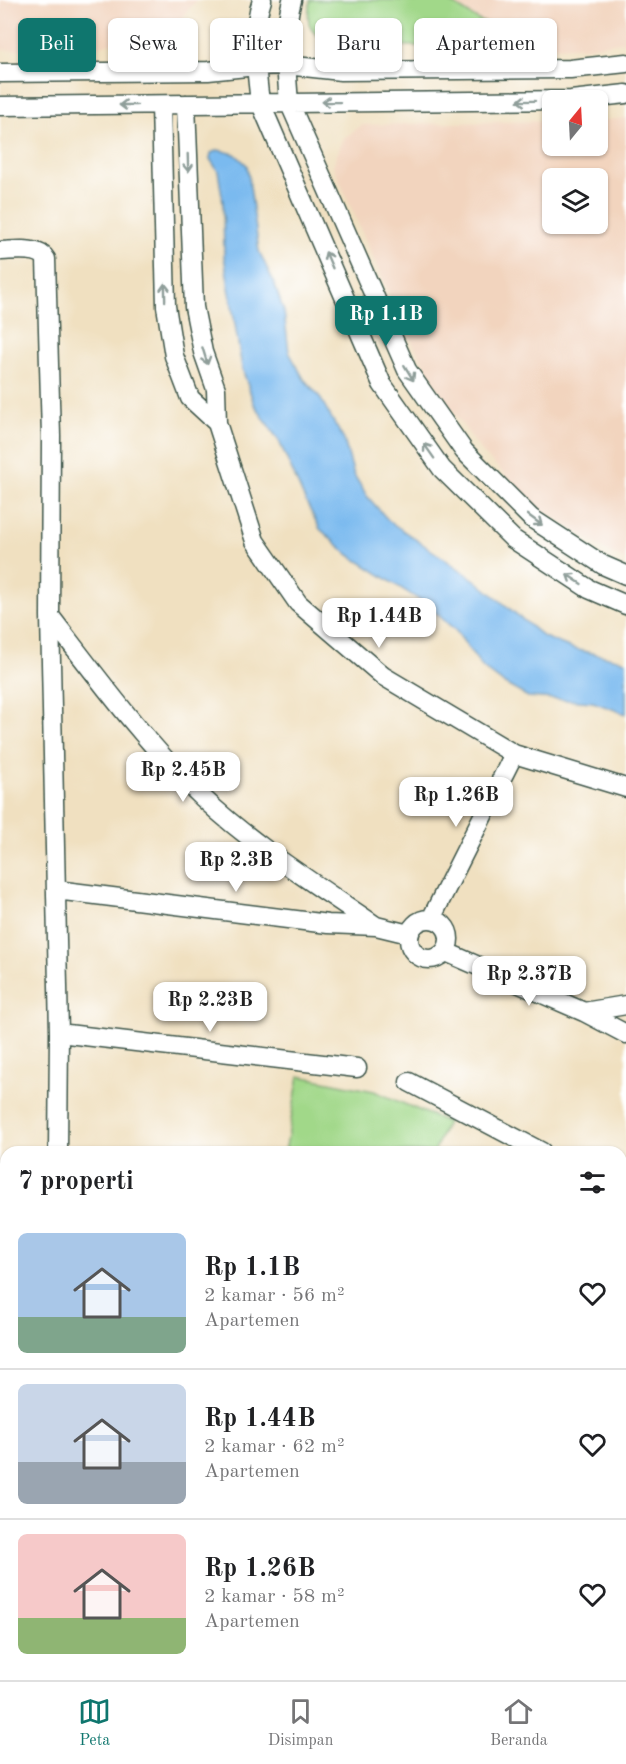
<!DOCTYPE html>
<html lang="id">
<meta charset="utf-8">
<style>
:root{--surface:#fff;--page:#f6f6f6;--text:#202124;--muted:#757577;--line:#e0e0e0;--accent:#0f766e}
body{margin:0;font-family:"Old Standard TT",serif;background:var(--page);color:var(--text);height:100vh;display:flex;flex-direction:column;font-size:22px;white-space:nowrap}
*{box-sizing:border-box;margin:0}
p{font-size:20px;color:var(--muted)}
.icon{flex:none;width:33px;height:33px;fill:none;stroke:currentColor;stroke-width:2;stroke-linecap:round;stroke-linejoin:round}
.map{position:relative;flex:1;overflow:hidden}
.side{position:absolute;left:0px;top:1146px;width:627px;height:534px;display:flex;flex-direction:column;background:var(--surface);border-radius:18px 18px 0 0;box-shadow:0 2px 4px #0004}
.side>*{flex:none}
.guide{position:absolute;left:18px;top:18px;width:591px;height:54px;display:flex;gap:12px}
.needle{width:39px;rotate:18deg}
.fabs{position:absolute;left:542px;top:90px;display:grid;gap:12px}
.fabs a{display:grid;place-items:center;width:66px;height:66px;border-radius:9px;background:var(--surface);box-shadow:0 2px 4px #0004;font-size:30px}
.price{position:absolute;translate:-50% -51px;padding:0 14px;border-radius:12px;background:#fff;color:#222;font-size:20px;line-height:39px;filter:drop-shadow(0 2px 3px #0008)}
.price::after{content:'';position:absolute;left:50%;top:36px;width:18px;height:14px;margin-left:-9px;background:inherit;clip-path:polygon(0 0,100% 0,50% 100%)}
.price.active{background:var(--accent);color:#fff}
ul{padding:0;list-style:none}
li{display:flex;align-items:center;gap:18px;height:150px;padding:0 18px}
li+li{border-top:2px solid var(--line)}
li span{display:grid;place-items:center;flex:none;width:168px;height:120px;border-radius:9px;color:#555}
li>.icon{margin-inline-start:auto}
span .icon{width:72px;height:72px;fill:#fffc;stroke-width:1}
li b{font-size:26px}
h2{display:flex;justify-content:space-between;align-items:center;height:72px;padding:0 18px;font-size:26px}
.chip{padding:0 21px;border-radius:9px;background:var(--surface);box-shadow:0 2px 4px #0004;font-size:21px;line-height:54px}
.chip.active{background:var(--accent);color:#fff}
.tabs{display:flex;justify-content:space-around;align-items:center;height:84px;border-top:2px solid var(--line);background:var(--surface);font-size:16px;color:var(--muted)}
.tabs a{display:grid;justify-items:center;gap:3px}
.tabs .active{color:var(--accent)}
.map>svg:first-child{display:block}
</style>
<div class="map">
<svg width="626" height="1680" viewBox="0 0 626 1680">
<rect width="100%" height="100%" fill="#fff"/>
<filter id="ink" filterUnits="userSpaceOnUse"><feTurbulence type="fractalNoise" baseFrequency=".0167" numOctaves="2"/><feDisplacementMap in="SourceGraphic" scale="12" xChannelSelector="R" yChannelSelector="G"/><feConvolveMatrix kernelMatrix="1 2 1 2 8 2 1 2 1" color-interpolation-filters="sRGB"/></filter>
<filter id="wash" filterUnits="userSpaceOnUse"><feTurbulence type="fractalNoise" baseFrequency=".008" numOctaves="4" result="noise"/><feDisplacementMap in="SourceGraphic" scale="24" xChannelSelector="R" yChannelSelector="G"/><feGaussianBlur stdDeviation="1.35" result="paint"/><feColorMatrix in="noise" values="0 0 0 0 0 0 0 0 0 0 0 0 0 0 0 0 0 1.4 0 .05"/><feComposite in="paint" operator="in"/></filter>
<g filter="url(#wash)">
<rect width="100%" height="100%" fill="#f0e0c0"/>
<path fill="#f2d4be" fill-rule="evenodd" d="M 0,0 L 197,0 L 174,26 L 89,49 L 0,50 Z
M 310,0 L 626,0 L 626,41 L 588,47 L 333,45 L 313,34 L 307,20 Z
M 626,118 L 626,560 L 605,550 L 535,505 L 483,453 L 441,395 L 402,324 L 333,166 L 343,139 L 362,125 L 552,121 L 552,146 L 597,146 L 597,121 ZM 597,178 L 597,224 L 552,224 L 552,178 Z"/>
<path fill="#a1d889" stroke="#608a5e" stroke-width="1.5" d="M 310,0 L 412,0 L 415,2 L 418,0 L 447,0 L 480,21 L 535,38 L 536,47 L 333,45 C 308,31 306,29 310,0 Z
M 299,1076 L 374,1091 L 447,1122 L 434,1152 L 285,1152 Z
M 626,1372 L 626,1475 L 621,1483 L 621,1378 Z
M 450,1674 L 534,1674 L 533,1680 L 449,1680 Z"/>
<path fill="#7abaef" stroke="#4c7c92" stroke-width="1.5" d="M 218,150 L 235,154 L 247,165 L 259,251 L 274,283 L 284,312 L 289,352 L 304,379 L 319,396 L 344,440 L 354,475 L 367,496 L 389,521 L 475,580 L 544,637 L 574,649 L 626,661 L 626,714 L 593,702 L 528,697 L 503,683 L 483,668 L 456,631 L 426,604 L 349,555 L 320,529 L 304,498 L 279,441 L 254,404 L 242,368 L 224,256 L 223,203 L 218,171 L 210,159 L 211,153 Z
M 626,1475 L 626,1665 L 623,1680 L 533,1680 L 534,1674 L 621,1674 L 621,1483 Z"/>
</g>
<g filter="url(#ink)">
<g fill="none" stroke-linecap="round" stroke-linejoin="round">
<g stroke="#3e5549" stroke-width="21">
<path id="minor" d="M 262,0 C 251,32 256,69 260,102 L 382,384 L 442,469 L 513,539 L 589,589 L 626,605
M 292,0 C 283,33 286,68 289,102 L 407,370 L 464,451 L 531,518 L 603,565 L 626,575
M 0,73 L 208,71 L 256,66 L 286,65 L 341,71 L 570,69 L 626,63
M 161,105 L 166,306 L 174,356 L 190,398 L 217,423 L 216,389 L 203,352 L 194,307 L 186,104
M 0,106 L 571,100 L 626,94
M 0,251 C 13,251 39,246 46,259 L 51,436 L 50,616 L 59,1033 L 58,1152
M 217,423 L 255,541 L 298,603 L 383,676 L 514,754 L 626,788
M 50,616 C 98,678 146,744 203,798 C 255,847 317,885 376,926
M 56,890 L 328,924 L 376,926 L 409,934
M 431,919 L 514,754
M409 939a20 20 0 1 1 40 0a20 20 0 1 1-40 0Z
M 446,952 L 584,1012 L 626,1034
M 584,1012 L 626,1005
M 59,1033 L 357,1068
M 409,1082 L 542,1152
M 621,1194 L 626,1197
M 621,1311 L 626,1304
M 0,1463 L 6,1464
M 0,1648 L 3,1625
M 337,1674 L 353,1676 L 357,1680"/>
</g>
<use href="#minor" stroke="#fff" stroke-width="18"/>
</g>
<defs><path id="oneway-shaft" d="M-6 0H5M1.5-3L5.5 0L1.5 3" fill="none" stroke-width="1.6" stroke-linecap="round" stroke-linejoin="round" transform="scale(1.5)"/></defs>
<g stroke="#8f9e9a">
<use href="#oneway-shaft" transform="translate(526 101) rotate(179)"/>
<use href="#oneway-shaft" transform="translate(331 102) rotate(-179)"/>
<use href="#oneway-shaft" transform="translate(128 105) rotate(180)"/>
<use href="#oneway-shaft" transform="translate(188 163) rotate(88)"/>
<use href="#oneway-shaft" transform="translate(329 260) rotate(-113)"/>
<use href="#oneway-shaft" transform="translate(165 292) rotate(-91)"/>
<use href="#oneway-shaft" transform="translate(205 356) rotate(73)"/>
<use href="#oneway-shaft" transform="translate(409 373) rotate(59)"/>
<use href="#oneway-shaft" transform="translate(429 451) rotate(-125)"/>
<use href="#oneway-shaft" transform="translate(535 520) rotate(36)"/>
<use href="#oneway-shaft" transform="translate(574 579) rotate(-147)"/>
</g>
</g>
</svg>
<div class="fabs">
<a><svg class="needle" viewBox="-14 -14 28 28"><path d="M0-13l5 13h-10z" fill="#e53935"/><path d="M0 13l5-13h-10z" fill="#757577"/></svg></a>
<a><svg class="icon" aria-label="layers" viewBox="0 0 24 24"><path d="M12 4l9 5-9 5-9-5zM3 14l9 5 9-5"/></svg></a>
</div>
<b class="price active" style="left:386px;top:347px">Rp 1.1B</b>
<b class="price" style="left:379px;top:649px">Rp 1.44B</b>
<b class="price" style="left:183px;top:803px">Rp 2.45B</b>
<b class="price" style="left:456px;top:828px">Rp 1.26B</b>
<b class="price" style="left:236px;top:893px">Rp 2.3B</b>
<b class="price" style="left:529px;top:1007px">Rp 2.37B</b>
<b class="price" style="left:210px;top:1033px">Rp 2.23B</b>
<div class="guide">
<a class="chip active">Beli</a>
<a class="chip">Sewa</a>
<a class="chip">Filter</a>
<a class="chip">Baru</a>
<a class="chip">Apartemen</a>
</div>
<section class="side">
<h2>7 properti<svg class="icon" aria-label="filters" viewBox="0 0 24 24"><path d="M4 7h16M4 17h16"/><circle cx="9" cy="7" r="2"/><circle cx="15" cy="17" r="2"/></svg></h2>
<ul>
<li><span style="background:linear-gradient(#a9c7e8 70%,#7fa58c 0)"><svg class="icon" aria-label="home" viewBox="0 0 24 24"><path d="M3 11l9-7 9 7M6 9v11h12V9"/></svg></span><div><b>Rp 1.1B</b><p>2 kamar · 56 m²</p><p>Apartemen</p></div><svg class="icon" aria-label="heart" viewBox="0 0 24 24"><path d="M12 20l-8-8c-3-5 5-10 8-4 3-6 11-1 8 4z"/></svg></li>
<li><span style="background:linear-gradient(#c9d6e8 65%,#9aa5b1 0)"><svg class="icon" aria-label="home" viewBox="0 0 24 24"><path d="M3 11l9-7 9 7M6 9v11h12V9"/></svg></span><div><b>Rp 1.44B</b><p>2 kamar · 62 m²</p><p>Apartemen</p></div><svg class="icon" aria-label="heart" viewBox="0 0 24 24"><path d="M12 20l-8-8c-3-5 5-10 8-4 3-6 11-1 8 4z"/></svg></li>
<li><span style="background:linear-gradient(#f6c9c9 70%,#8fb573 0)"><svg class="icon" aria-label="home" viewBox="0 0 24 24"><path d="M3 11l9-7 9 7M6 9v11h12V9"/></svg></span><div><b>Rp 1.26B</b><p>2 kamar · 58 m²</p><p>Apartemen</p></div><svg class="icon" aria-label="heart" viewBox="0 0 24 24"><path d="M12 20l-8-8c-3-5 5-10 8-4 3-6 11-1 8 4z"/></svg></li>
</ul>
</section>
</div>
<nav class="tabs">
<a class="active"><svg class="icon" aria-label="map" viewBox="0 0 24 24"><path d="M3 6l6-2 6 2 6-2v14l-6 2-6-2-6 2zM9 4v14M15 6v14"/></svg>Peta</a>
<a><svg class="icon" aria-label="saved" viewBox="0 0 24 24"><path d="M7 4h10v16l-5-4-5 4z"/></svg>Disimpan</a>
<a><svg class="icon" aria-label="home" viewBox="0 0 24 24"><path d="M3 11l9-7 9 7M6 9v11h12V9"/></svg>Beranda</a>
</nav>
